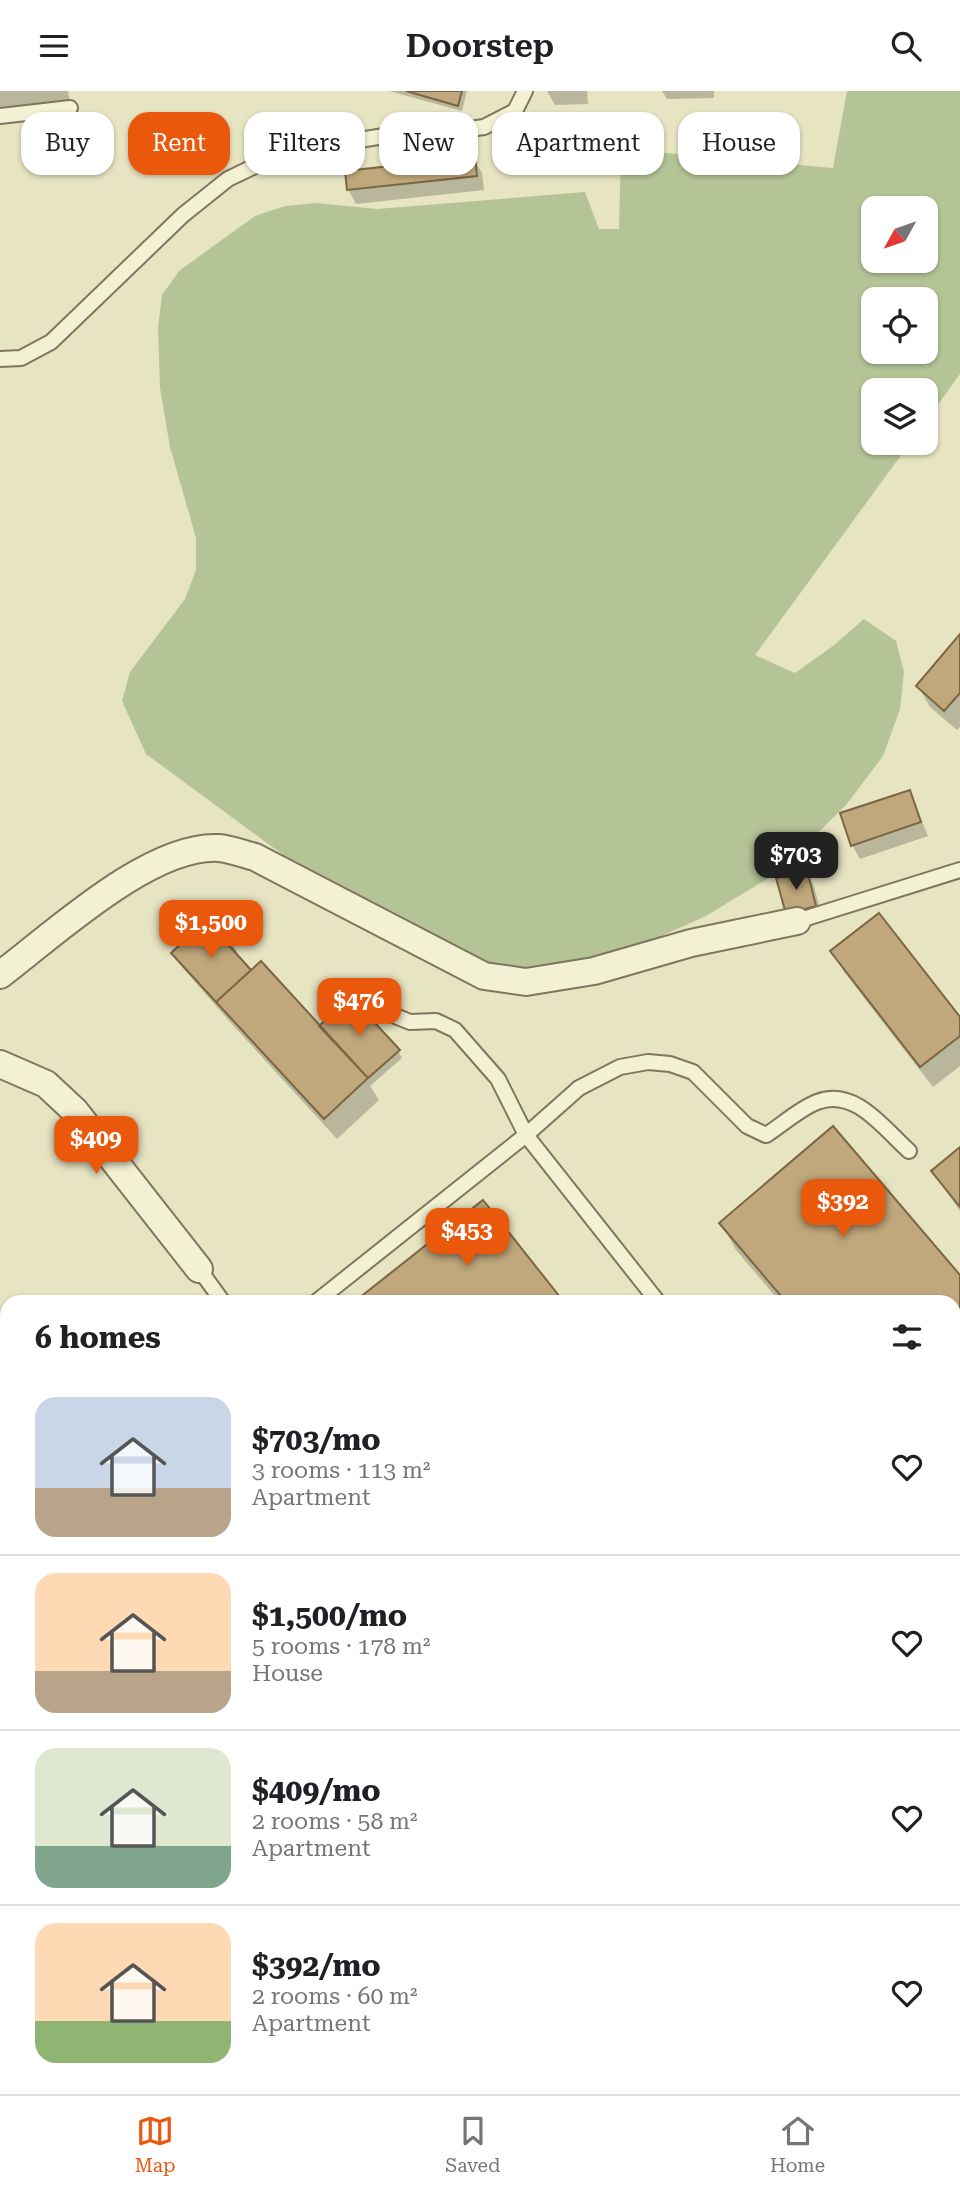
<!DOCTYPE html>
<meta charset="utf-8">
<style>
:root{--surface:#fff;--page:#f2f2f2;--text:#202124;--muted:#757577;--line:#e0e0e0;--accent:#ea580c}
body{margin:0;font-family:"Roboto Serif",serif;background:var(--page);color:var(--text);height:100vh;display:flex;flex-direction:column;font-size:26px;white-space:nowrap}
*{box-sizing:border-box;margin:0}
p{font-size:23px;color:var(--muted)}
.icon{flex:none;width:38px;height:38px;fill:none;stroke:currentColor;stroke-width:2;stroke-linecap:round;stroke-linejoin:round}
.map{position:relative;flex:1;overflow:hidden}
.details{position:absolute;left:0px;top:1204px;width:961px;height:800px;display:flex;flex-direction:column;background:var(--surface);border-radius:21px 21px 0 0;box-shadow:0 2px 5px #0004}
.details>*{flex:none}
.hud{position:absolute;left:21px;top:21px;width:919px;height:63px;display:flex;gap:14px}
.needle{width:46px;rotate:230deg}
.buttons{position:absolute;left:861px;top:105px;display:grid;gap:14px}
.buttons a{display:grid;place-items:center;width:77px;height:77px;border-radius:14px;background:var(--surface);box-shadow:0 2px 5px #0004;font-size:35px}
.price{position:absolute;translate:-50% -60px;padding:0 16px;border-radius:14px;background:var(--accent);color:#fff;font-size:23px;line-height:46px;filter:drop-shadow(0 2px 4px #0008)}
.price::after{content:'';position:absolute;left:50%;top:42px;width:21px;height:16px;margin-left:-10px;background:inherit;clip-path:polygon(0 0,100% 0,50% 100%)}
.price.selected{background:#222;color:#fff}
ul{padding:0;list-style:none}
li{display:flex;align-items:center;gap:21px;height:175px;padding:0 35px}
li+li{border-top:2px solid var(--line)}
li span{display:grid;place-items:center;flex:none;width:196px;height:140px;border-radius:21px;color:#555}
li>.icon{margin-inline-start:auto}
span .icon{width:84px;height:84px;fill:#fffc;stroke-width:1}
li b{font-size:30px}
h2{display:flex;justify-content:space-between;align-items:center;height:84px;padding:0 35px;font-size:30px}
.chip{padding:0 24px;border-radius:21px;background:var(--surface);box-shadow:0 2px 5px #0004;font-size:24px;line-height:63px}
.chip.selected{background:var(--accent);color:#fff}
header{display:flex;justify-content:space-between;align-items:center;height:91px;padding:0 35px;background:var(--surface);font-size:32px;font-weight:600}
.menu{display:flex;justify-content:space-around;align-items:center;height:98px;border-top:2px solid var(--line);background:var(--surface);font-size:19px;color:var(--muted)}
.menu a{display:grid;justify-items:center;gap:4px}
.menu .selected{color:var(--accent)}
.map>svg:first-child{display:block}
</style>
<header><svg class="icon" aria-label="menu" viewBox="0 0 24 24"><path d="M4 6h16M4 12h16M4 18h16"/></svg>Doorstep<svg class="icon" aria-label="search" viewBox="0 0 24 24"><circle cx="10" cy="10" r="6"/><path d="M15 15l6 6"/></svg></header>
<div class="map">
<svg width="960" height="2003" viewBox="0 0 960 2003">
<rect width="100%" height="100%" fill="#e7e4c2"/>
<path fill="#b5c497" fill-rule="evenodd" d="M 847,0 L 960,0 L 960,283 L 926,330 L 926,299 L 873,299 L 873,352 L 910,352 L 755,564 L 795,582 L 833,555 L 864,528 L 896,550 L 904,581 L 900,618 L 883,665 L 846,714 L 777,782 L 706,825 L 590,877 L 511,880 L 473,870 L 305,780 L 146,663 L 122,610 L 130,581 L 185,508 L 196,479 L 196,447 L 170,356 L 160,297 L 158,236 L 162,204 L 179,180 L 255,125 L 285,115 L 316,112 L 377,118 L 585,101 L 599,138 L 619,138 L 621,58 L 833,77 ZM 873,117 L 926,117 L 926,170 L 873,170 ZM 873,208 L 926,208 L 926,261 L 873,261 Z"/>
<path fill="#0003" d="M 0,0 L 68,0 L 70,11 L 0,19 Z
M 389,0 L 467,0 L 462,20 Z
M 547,0 L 587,0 L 588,13 L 555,14 Z
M 662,0 L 714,0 L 714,7 L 667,8 Z
M 474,68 L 482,82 L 484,99 L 356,113 L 348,98 Z
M 960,546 L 960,636 L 957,639 L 930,616 L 918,595 Z
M 910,701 L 928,745 L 860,768 L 852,754 Z
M 806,781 L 814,795 L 823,829 L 795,836 Z
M 229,847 L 237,861 L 234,863 L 251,881 L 319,937 L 398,960 L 402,967 L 370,995 L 379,1009 L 337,1048 L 231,932 L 182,876 L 173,862 Z
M 832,861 L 960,928 L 960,975 L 933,996 L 844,881 Z
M 960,1058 L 960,1120 L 933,1081 Z
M 721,1132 L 960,1186 L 960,1398 L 954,1403 L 954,1211 L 780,1211 L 736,1159 Z
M 683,1997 L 769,1997 L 774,2003 L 688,2003 Z"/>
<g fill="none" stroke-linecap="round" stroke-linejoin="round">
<path stroke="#6c8786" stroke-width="9" d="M 0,1871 L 7,1880
M 96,1997 L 101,2003
M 27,2003 L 31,1997"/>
</g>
<path fill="#c1a87c" stroke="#7b6644" stroke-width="2" d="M 406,0 L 462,0 L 458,15 Z
M 475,66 L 477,85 L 347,99 L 345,80 Z
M 960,543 L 960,602 L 944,620 L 916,595 Z
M 910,699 L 921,731 L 851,755 L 840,722 Z
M 807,779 L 816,815 L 786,823 L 776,787 Z
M 879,822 L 960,926 L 960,945 L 920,976 L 830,860 Z
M 211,825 L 230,846 L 225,850 L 251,879 L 216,911 L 171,862 Z
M 261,870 L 368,987 L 324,1028 L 216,911 Z
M 351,906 L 400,959 L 368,987 L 319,935 Z
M 833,1035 L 960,1184 L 960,1358 L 954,1364 L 954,1211 L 786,1211 L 719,1132 Z
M 960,1056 L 960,1116 L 931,1080 Z
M 483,1109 L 564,1211 L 354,1211 Z
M 508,1997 L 528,1997 L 533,2003 L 500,2003 Z
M 687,1997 L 772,1997 L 777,2003 L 692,2003 Z"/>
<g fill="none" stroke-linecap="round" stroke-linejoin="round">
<g stroke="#7f765b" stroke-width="18">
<path id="service" d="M 0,25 L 70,17
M 0,268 L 21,267 L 51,251 L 183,124 L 228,88 L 284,61 L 403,42 L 449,41 L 484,36 L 515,20 L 525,0
M 797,830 L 960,779
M 383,920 L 410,931 L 436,930 L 455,939 L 498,988 L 526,1044 L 658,1211
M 199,1178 L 223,1211
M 316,1211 L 526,1044 L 579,997 L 620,976 L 648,971 L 670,973 L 693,981 L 747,1035 L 766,1044 C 782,1034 799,1018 817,1011 C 855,996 884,1038 909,1060
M 954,1499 L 960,1494
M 598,1997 L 603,2003"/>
</g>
<g stroke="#7f765b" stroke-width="30">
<path id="minor" d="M 0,884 C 53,844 150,753 219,757 C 230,758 244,763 255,766 L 484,885 L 526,891 L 594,880 L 691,852 L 797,830
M 0,973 L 46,993 L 75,1020 L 199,1178"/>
</g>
<g stroke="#7f765b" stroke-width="37">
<path id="tertiary" d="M 0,1791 L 7,1800
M 162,1997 L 166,2003"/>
</g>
<use href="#service" stroke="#f3f1d4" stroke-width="14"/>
<use href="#minor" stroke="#f3f1d4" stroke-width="26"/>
<use href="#tertiary" stroke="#f3f1d4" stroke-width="33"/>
</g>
</svg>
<div class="buttons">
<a><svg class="needle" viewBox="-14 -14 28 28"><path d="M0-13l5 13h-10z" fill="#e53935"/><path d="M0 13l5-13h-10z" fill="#757577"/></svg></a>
<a><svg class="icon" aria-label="locate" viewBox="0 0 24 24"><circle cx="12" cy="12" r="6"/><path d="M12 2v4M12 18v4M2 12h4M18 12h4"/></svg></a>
<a><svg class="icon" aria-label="layers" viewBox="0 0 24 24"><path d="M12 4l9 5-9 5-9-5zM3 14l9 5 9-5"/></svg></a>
</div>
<b class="price selected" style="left:796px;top:801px">$703</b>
<b class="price" style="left:211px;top:869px">$1,500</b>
<b class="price" style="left:359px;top:947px">$476</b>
<b class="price" style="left:96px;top:1085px">$409</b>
<b class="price" style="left:843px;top:1148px">$392</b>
<b class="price" style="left:467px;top:1177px">$453</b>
<div class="hud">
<a class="chip">Buy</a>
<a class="chip selected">Rent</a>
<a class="chip">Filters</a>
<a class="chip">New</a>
<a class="chip">Apartment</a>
<a class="chip">House</a>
</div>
<section class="details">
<h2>6 homes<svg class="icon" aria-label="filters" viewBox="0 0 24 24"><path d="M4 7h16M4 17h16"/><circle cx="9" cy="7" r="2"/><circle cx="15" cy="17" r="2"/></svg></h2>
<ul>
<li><span style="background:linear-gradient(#c9d6e8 65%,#b9a48a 0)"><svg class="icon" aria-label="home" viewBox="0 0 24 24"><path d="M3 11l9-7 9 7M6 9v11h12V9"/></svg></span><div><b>$703/mo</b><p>3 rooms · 113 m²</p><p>Apartment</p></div><svg class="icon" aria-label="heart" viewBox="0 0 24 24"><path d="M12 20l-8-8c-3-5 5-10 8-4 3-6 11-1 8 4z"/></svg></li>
<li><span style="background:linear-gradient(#ffd9b3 70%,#b9a48a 0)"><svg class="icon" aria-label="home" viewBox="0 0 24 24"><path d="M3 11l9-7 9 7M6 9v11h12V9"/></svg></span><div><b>$1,500/mo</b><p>5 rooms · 178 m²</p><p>House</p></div><svg class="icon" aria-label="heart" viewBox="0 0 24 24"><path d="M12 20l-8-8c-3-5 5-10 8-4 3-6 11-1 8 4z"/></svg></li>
<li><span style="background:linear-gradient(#dfe7d0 70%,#7fa58c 0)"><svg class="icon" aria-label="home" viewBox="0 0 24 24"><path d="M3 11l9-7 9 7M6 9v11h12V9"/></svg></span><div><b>$409/mo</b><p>2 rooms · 58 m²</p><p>Apartment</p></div><svg class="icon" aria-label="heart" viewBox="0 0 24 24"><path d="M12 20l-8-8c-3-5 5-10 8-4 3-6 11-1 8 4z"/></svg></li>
<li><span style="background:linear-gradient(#ffd9b3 70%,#8fb573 0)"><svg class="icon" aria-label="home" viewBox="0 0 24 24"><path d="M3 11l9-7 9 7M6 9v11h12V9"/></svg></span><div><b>$392/mo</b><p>2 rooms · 60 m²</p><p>Apartment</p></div><svg class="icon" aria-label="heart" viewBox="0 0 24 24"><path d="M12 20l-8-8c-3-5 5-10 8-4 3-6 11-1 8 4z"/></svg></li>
</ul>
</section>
</div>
<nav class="menu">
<a class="selected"><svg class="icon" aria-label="map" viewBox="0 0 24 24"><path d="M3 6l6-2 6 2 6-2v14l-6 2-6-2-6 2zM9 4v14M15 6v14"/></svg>Map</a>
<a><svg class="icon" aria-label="saved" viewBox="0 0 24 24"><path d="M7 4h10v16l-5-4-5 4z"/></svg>Saved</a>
<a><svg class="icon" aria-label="home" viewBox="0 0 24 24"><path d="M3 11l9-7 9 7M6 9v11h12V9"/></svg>Home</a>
</nav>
